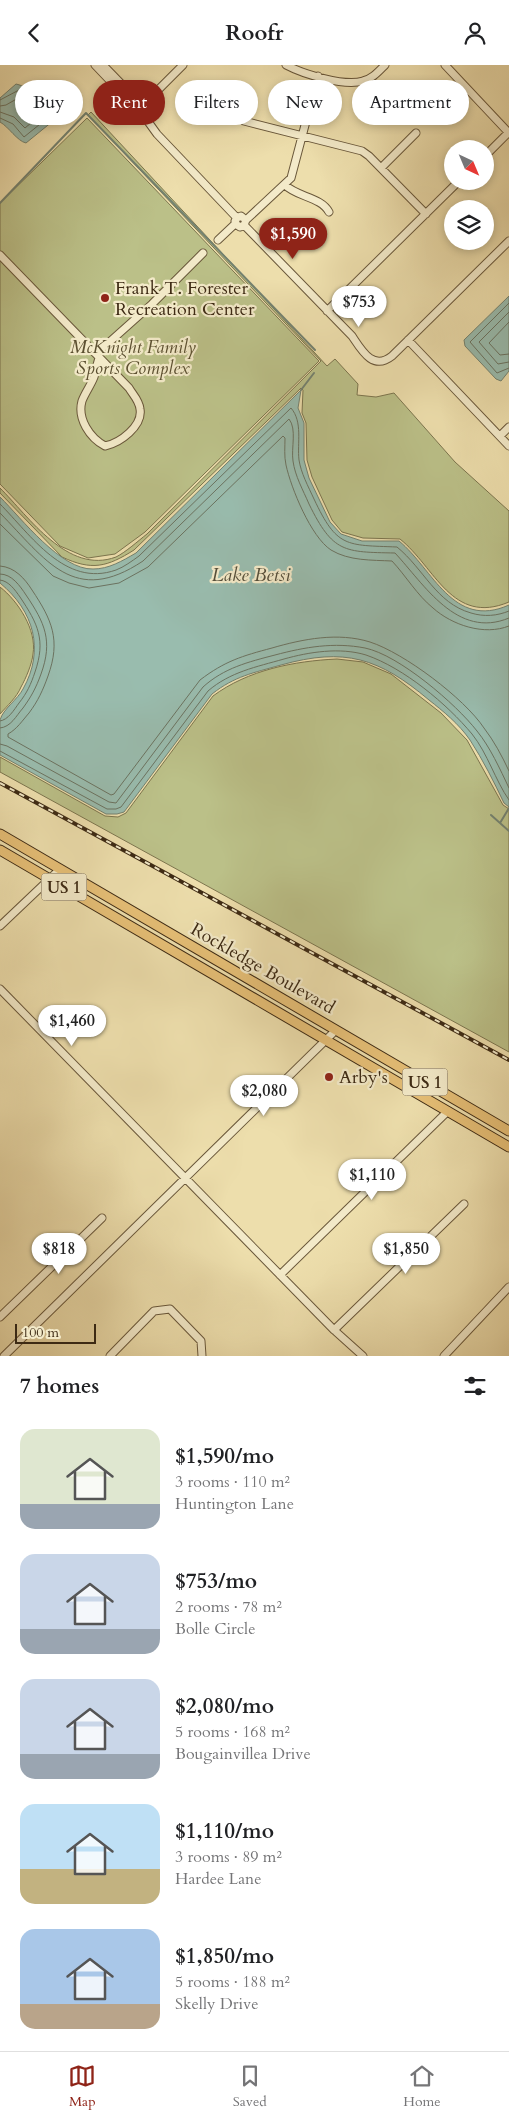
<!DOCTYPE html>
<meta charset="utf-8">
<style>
:root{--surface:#fff;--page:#f6f6f6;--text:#202124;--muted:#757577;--line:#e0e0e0;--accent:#8f2418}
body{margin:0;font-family:Cardo,serif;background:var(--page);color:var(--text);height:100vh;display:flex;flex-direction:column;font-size:19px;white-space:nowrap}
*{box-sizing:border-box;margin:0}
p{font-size:16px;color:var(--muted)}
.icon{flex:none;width:28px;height:28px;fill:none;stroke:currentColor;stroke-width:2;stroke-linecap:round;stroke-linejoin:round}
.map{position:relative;height:1291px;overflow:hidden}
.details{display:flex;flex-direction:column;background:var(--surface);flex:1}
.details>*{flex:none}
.banner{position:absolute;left:15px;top:15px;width:480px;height:45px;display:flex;gap:10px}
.needle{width:32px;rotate:136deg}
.tools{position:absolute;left:444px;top:75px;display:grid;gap:10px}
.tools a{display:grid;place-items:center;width:50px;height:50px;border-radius:50%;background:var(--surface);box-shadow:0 2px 8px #0003;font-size:25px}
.scale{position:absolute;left:15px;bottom:12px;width:81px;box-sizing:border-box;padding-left:5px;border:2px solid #3d2a14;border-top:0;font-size:14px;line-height:18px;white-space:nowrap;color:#3d2a14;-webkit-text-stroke:4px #f3eac9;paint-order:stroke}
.price{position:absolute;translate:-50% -42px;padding:0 11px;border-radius:18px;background:#fff;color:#222;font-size:16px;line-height:32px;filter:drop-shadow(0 1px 2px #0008)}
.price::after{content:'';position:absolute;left:50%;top:30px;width:15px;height:11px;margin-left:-8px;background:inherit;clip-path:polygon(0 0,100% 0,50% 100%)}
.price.on{background:var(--accent);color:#fff}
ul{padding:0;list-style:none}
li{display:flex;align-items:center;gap:15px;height:125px;padding:0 20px}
li span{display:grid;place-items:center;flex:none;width:140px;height:100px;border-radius:15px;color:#555}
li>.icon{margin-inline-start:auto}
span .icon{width:60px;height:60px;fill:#fffc;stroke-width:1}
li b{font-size:21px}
h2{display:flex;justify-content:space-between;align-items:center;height:60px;padding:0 20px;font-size:21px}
.pill{padding:0 18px;border-radius:22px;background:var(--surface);box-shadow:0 2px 8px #0003;font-size:18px;line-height:45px}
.pill.on{background:var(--accent);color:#fff}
header{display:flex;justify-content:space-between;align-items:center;height:65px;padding:0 20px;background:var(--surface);font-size:22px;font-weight:600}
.dock{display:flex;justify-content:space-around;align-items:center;height:70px;border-top:1px solid var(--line);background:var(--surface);font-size:14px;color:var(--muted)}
.dock a{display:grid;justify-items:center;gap:2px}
.dock .on{color:var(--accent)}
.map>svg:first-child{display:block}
</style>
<header><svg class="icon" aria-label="back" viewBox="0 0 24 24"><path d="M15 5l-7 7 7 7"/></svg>Roofr<svg class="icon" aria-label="person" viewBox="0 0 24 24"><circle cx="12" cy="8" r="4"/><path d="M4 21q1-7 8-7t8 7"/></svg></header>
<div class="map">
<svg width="509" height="1291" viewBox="0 0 509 1291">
<rect width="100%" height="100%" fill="#eddeac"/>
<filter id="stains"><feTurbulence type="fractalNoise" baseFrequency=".004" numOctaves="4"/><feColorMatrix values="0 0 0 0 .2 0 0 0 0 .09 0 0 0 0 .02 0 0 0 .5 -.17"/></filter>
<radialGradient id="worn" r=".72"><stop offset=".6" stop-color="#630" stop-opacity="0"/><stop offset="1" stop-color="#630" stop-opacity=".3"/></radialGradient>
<path fill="#bbc088" stroke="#7c754e" d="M 91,47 L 327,301 L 335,294 L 358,319 L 357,330 L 376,332 L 394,328 L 455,397 L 509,446 L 509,537 C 452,561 435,502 400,474 L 363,473 L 342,467 L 332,455 L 312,412 L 307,395 L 306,358 L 302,348 L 303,325 L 301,323 L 134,485 C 107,502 92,506 62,492 L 0,428 L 0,423 C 29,452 68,510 116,492 C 126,487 138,476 147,469 L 321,296 L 88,50 Z
M 87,53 L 319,296 L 145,467 L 115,489 L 88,493 L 60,481 L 0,419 L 0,138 Z
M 0,522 C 18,536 37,565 33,589 C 32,599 26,613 21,622 C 17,632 7,641 0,649 Z
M 337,594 L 363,597 L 391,609 L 441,648 L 467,675 L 503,740 L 509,744 L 509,987 L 0,707 L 0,692 L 105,751 L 118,752 L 126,748 L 213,631 C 248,605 294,596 337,594 Z"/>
<path fill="#99bcae" stroke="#748270" d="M 16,19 C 33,23 32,32 42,40 C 47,44 52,45 57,49 L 53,56 L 26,78 C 17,76 9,62 0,57 L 0,33 Z
M 509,231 L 509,306 L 501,316 L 496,314 L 465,281 L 464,275 Z
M 301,325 L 298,343 L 304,358 L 304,395 L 309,413 L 330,457 L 341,469 L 362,476 L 399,476 C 433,504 453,565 509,540 L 509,742 L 504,738 C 494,717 483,695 470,675 C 459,659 443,646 429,635 C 379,593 345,582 281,600 C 253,608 235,611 212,629 L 124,747 L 117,749 L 106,749 L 0,690 C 0,679 0,665 0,655 C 3,644 18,634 23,624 C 45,585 34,546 0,518 L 0,432 C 22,454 61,505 93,504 C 109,504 122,496 136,488 Z"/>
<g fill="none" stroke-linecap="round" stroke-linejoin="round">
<path stroke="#6b7361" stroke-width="1" d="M 0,35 L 19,25 C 29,29 32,39 40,44 C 44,47 47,47 50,51 L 24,72 L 13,59 L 0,53
M 0,41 L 6,40 L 20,32 L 38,52 L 25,63 L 14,52 L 0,47
M 509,238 L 470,277 L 497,308 L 509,303
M 509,247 L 479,277 L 498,299 L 509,297
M 509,257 L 489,278 L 500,290 L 509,289
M 0,439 C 31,470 65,523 116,505 C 124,502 132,496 139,491 L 291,343 C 303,357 297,378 299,395 C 301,408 308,421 314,434 C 337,483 346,480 397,482 C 424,504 436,538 471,548 C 484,552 497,551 509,546
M 0,448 C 46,495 74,542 143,496 L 289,354 C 297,364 291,383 293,396 C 295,411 303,425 309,439 C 333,488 344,487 395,488 C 424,519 457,575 509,553
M 0,459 L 53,511 L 69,518 L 89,523 L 119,518 L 148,502 L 283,371 L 285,373 C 285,382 284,391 286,400 C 291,423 311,472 331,485 C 349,496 372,495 392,496 C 406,511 417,530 433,543 C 452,560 484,571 509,561
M 0,501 C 15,502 25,514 32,525 C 52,555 61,575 48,611 C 43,625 38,636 29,648 C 22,656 17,664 8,669 L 8,672 L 111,730 L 114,729 L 200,615 C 225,596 242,591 272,583 C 303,574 338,567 370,577 C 404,588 464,633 484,663 C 494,676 502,691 509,706
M 0,509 C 12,509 20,521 26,530 C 45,558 53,576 41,609 C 36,623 31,632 23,643 C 16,651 11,662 0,663
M 0,515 C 9,516 15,525 20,532 C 38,559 46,575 35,607 C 31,619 27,628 19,638 C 14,645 8,655 0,656
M 0,679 L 7,681 L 109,737 L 116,738 L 203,622 C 224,603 248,597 275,590 C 305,582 334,577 365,583 C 399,590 456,639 477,666 C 490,682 500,704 509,723
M 0,686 L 107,744 L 116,744 L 121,742 L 208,626 C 230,607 256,602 284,594 C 309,587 340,582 366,590 C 404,603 447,639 472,669 C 488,689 495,715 509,735"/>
<path stroke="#748270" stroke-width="2" d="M 0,138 L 86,48 L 315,285
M 301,325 L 314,308
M 491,750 L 509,766
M 500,758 L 509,743"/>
<g stroke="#69573a" stroke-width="9">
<path id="minor" d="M 95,0 L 115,21 L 120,34 L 127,40 L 139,44
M 103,0 L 134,32 L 139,44 L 157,69 L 237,153 L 235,156 L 237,160 L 240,162 L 244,160 L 246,155 L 241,151 L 237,153
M 286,0 C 303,9 345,22 363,16 C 372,14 378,7 385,0
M 445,0 L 509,68
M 139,44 L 183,0
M 233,47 L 244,56 L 362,86 L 369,91 L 426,149
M 485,91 L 509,67
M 381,103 L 416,68
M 285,120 C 297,132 321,132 329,147
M 246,155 L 291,113 L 318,11
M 244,160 L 352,271 C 362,286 373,306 392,291 L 509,176
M 218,175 L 236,158
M 0,190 L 129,323 C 133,330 139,335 140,344 C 143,361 120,378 105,381 C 90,373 77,354 82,336 C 85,328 91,320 94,312 C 96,305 97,299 99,293
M 327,246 L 459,116
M 408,275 L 509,381
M 96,289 L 152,239 L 203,188
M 500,371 L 509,362
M 0,861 L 60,804
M 0,924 L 334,1265 L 363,1291
M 280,1210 L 448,1046
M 0,1252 L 102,1153
M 334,1265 L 464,1139
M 4,1291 L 336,965
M 110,1291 L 154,1246 L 170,1244 L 201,1276 L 202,1291
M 444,1291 L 509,1222"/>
</g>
<g stroke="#3d2a14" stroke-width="11">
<path id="major" d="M 0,769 L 509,1066
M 0,785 L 509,1082"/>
</g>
<use href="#minor" stroke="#f3eac9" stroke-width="7"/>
<use href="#major" stroke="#e6bf76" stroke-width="9"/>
<g stroke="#3d2a14" stroke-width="4">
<path id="rail" d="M 0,718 L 509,995"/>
</g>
<use href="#rail" stroke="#f3eac9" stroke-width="2" stroke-dasharray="5.5" stroke-linecap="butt"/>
</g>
<g fill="#8f2418" stroke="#f3eac9" stroke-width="2">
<circle cx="105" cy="233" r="5"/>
<circle cx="329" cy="1012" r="5"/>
</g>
<g text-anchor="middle" stroke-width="4.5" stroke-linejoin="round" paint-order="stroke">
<g fill="#f3eac9" stroke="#74644a" stroke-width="1">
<rect x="41.5" y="808.5" width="45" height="27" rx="4"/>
<rect x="402.5" y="1003.5" width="45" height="27" rx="4"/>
</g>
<g font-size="16" font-weight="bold" fill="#3d2a14">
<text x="64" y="828">US 1</text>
<text x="425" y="1023">US 1</text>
</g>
<g font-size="18" fill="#3d2a14" stroke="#f3eac9" text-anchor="start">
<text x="115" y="229">Frank T. Forester<tspan x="115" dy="21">Recreation Center</tspan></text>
<text x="339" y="1018">Arby's</text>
</g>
<g font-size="18" font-style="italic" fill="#5c5031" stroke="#f3eac9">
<text x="133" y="288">McKnight Family<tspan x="133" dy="21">Sports Complex</tspan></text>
</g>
<g font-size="18" fill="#3d2a14" stroke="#f3eac9">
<text transform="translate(263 903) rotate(30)" y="6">Rockledge Boulevard</text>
</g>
<g font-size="19" font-style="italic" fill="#544e3a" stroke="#f3eac9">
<text x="251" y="516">Lake Betsi</text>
</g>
</g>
<rect width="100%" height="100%" filter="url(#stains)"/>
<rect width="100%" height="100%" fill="url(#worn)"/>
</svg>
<div class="tools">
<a><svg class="needle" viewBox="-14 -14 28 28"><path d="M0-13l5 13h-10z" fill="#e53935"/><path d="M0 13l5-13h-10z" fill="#757577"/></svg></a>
<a><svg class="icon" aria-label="layers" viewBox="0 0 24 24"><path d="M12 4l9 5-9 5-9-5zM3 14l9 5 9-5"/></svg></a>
</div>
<div class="scale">100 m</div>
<b class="price on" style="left:293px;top:195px">$1,590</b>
<b class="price" style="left:359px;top:263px">$753</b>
<b class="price" style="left:72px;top:982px">$1,460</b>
<b class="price" style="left:264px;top:1052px">$2,080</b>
<b class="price" style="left:372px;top:1136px">$1,110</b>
<b class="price" style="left:59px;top:1210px">$818</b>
<b class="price" style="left:406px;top:1210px">$1,850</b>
<div class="banner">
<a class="pill">Buy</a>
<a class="pill on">Rent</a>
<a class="pill">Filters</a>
<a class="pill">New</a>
<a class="pill">Apartment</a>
</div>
</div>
<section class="details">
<h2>7 homes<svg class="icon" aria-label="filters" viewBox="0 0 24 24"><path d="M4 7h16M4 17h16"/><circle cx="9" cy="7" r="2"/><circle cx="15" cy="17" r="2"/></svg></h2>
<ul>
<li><span style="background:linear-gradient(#dfe7d0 75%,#9aa5b1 0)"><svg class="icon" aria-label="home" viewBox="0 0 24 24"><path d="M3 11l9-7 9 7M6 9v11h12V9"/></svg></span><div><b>$1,590/mo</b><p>3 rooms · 110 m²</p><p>Huntington Lane</p></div></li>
<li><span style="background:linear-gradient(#c9d6e8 75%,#9aa5b1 0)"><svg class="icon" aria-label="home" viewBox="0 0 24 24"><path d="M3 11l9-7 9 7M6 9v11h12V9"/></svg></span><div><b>$753/mo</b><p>2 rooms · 78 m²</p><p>Bolle Circle</p></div></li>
<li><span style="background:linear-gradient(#c9d6e8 75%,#9aa5b1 0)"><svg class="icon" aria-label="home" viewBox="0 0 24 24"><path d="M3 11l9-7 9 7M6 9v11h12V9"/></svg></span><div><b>$2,080/mo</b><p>5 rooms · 168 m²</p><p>Bougainvillea Drive</p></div></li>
<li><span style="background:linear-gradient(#bfe0f5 65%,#c2b280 0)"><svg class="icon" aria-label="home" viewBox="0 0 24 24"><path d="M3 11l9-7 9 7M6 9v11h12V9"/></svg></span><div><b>$1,110/mo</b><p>3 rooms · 89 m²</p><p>Hardee Lane</p></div></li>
<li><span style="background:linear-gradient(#a9c7e8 75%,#b9a48a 0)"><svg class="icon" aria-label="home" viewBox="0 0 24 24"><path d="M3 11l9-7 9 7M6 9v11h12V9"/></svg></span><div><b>$1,850/mo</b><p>5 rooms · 188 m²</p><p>Skelly Drive</p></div></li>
</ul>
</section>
<nav class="dock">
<a class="on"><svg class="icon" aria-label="map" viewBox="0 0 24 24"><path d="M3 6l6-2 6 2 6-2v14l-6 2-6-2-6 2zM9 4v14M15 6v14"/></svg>Map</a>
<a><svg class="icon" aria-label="saved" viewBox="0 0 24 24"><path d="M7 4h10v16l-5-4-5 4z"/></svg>Saved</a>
<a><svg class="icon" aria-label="home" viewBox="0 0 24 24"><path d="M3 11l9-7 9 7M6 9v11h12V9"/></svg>Home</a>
</nav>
